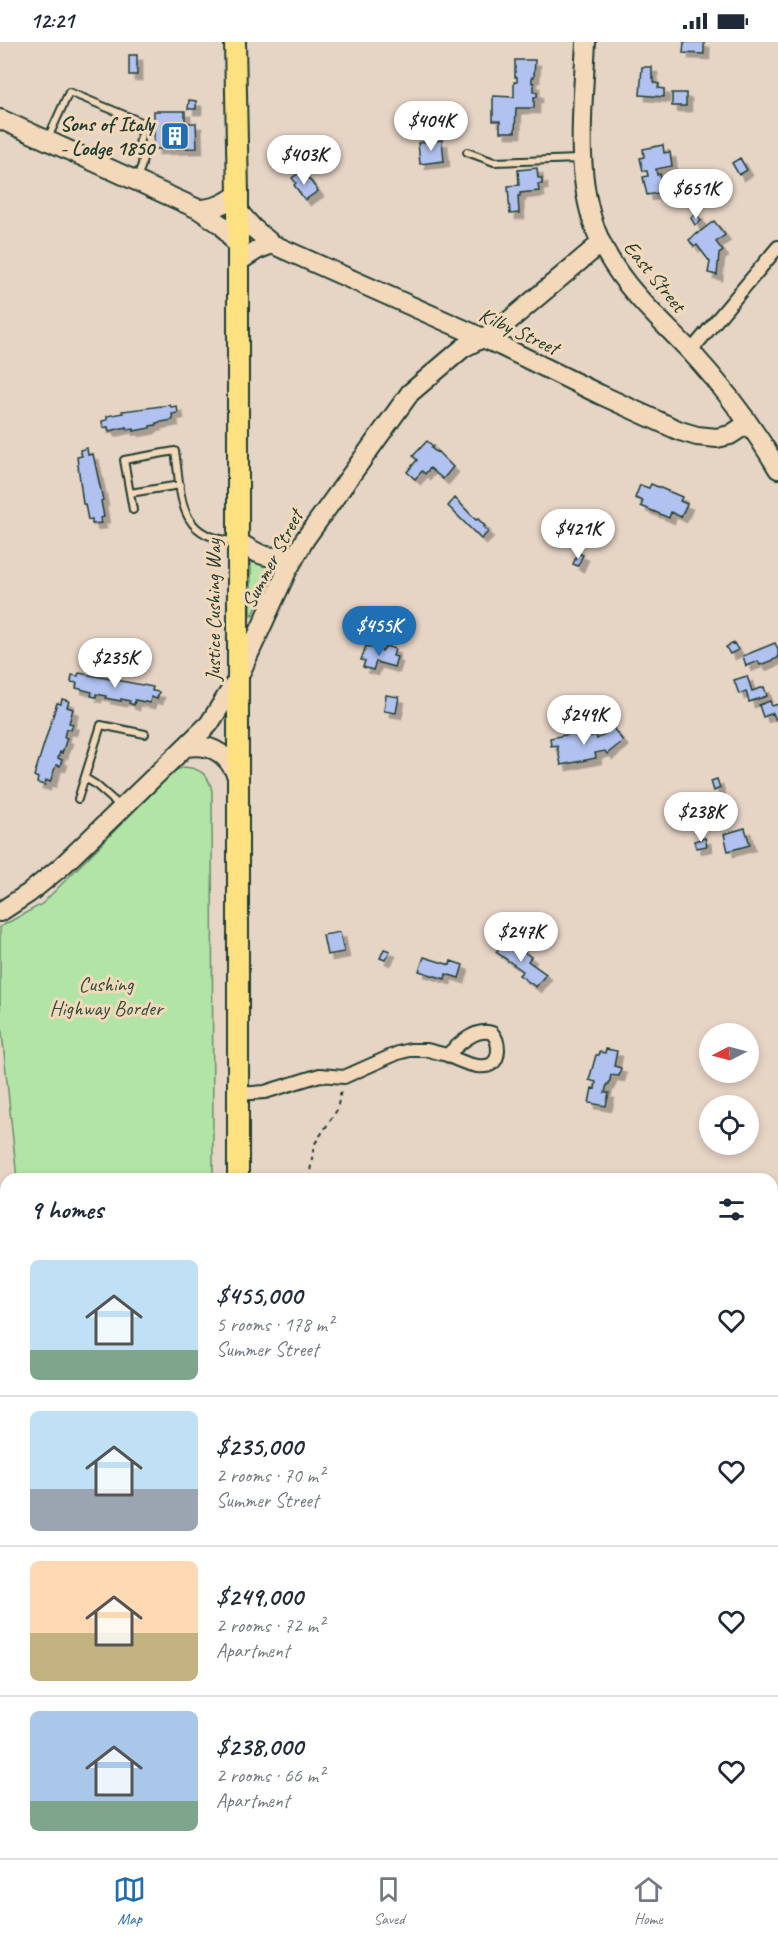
<!DOCTYPE html>
<meta charset="utf-8">
<style>
:root{--surface:#fff;--page:#f2f2f3;--text:#1f2937;--muted:#747a83;--line:#e0e1e3;--accent:#1f6fb2}
body{margin:0;font-family:Caveat,sans-serif;background:var(--page);color:var(--text);height:100vh;display:flex;flex-direction:column;font-size:22px;white-space:nowrap}
*{box-sizing:border-box;margin:0}
p{font-size:20px;color:var(--muted)}
.icon{flex:none;width:33px;height:33px;fill:none;stroke:currentColor;stroke-width:2;stroke-linecap:round;stroke-linejoin:round}
.map{position:relative;flex:1;overflow:hidden}
.details{position:absolute;left:0px;top:1131px;width:778px;height:686px;display:flex;flex-direction:column;background:var(--surface);border-radius:18px 18px 0 0;box-shadow:0 3px 9px #0003}
.details>*{flex:none}
.needle{width:39px;rotate:264deg}
.controls{position:absolute;left:699px;top:981px;display:grid;gap:12px}
.controls a{display:grid;place-items:center;width:60px;height:60px;border-radius:50%;background:var(--surface);box-shadow:0 3px 9px #0003;font-size:30px}
.price{position:absolute;translate:-50% -51px;padding:0 14px;border-radius:21px;background:#fff;color:#222;font-size:20px;line-height:39px;filter:drop-shadow(0 2px 3px #0008)}
.price::after{content:'';position:absolute;left:50%;top:36px;width:18px;height:14px;margin-left:-9px;background:inherit;clip-path:polygon(0 0,100% 0,50% 100%)}
.price.selected{background:var(--accent);color:#fff}
ul{padding:0;list-style:none}
li{display:flex;align-items:center;gap:18px;height:150px;padding:0 30px}
li+li{border-top:2px solid var(--line)}
li span{display:grid;place-items:center;flex:none;width:168px;height:120px;border-radius:9px;color:#555}
li>.icon{margin-inline-start:auto}
span .icon{width:72px;height:72px;fill:#fffc;stroke-width:1}
li b{font-size:26px}
h2{display:flex;justify-content:space-between;align-items:center;height:72px;padding:0 30px;font-size:26px}
.status{display:flex;justify-content:space-between;align-items:center;height:42px;padding:0 30px;background:var(--surface);direction:ltr}
.status svg{height:16px;fill:currentColor}
.tabs{display:flex;justify-content:space-around;align-items:center;height:84px;border-top:2px solid var(--line);background:var(--surface);font-size:16px;color:var(--muted)}
.tabs a{display:grid;justify-items:center;gap:3px}
.tabs .selected{color:var(--accent)}
.map>svg:first-child{display:block}
</style>
<div class="status"><b>12:21</b><svg viewBox="0 0 49 12"><path d="M0 12V9h3v3zM5 12V6h3v6zM10 12V3h3v9zM15 12V0h3v12zM26 1h20v11H26zM47 4h2v5h-2z"/></svg></div>
<div class="map">
<svg width="778" height="1816" viewBox="0 0 778 1816">
<defs>
<filter id="shadow"><feDropShadow dx="5.5" dy="5.5" stdDeviation="0" flood-color="#0004"/></filter>
</defs>
<rect width="100%" height="100%" fill="#e6d4c5"/>
<filter id="ink" filterUnits="userSpaceOnUse"><feTurbulence type="fractalNoise" baseFrequency=".0167" numOctaves="2"/><feDisplacementMap in="SourceGraphic" scale="12" xChannelSelector="R" yChannelSelector="G"/><feConvolveMatrix kernelMatrix="1 2 1 2 8 2 1 2 1" color-interpolation-filters="sRGB"/></filter>
<g filter="url(#ink)">
<path fill="#b1e4a5" stroke="#68906c" stroke-width="1.5" d="M 254,520 L 265,523 L 275,523 L 253,573 L 251,573 L 251,522 Z
M 184,725 C 200,726 209,733 212,749 L 213,1137 L 17,1137 L 0,971 L 0,885 L 42,862 L 174,729 Z"/>
<path fill="#b1c2f1" stroke="#1f3d34" stroke-width="1.5" filter="url(#shadow)" d="M 684,0 L 704,0 L 704,12 L 683,11 Z
M 129,13 L 137,13 L 137,33 L 129,33 Z
M 515,18 L 535,18 L 534,35 L 532,35 L 532,41 L 534,41 L 534,50 L 537,50 L 537,55 L 534,55 L 534,66 L 516,66 L 515,90 L 500,90 L 500,79 L 493,79 L 493,54 L 514,55 L 514,40 L 517,40 L 517,35 L 515,35 Z
M 642,25 L 652,25 L 652,36 L 654,36 L 654,41 L 659,42 L 658,46 L 664,47 L 664,55 L 640,53 Z
M 672,51 L 686,51 L 686,64 L 672,64 Z
M 189,58 L 196,59 L 196,67 L 188,67 Z
M 154,69 L 185,69 L 185,81 L 196,81 L 197,106 L 154,107 Z
M 442,98 L 444,119 L 420,122 L 418,101 Z
M 663,103 L 664,111 L 670,110 L 672,124 L 656,127 L 657,133 L 660,132 L 664,150 L 647,153 L 643,135 L 648,134 L 647,129 L 643,129 L 640,116 L 644,115 L 643,107 Z
M 740,116 L 747,128 L 739,133 L 732,121 Z
M 537,126 L 538,136 L 542,136 L 542,142 L 538,142 L 539,149 L 520,151 L 520,154 L 518,154 L 519,171 L 510,172 L 508,144 L 519,143 L 518,128 Z
M 300,130 L 303,135 L 306,133 L 318,149 L 305,158 L 294,143 L 296,141 L 292,136 Z
M 697,172 L 701,179 L 695,183 L 691,176 Z
M 714,179 L 725,193 L 716,200 L 723,209 L 719,212 L 717,233 L 708,231 L 710,220 L 697,203 L 694,205 L 689,198 Z
M 170,363 L 171,365 L 177,364 L 178,371 L 172,372 L 173,378 L 156,381 L 156,383 L 150,384 L 150,386 L 134,389 L 134,387 L 127,388 L 127,385 L 109,389 L 108,385 L 103,386 L 102,379 L 107,378 L 107,374 L 123,371 L 122,369 Z
M 427,399 L 433,404 L 431,406 L 436,410 L 437,409 L 453,425 L 443,437 L 430,426 L 425,432 L 422,429 L 415,437 L 407,430 L 417,418 L 413,414 Z
M 87,406 L 88,413 L 93,412 L 103,458 L 101,459 L 104,475 L 100,476 L 101,481 L 92,482 L 92,477 L 88,478 L 85,462 L 83,462 L 77,415 L 82,414 L 80,408 Z
M 651,442 L 682,455 L 680,459 L 687,462 L 681,475 L 671,470 L 669,476 L 641,464 L 643,459 L 635,456 L 640,443 L 649,446 Z
M 455,456 L 476,478 L 478,477 L 485,484 L 483,485 L 488,490 L 481,497 L 448,464 Z
M 578,511 L 583,513 L 578,524 L 573,522 Z
M 734,601 L 738,608 L 730,612 L 726,605 Z
M 775,601 L 778,607 L 778,616 L 760,623 L 758,619 L 746,624 L 743,614 Z
M 366,604 L 382,609 L 386,604 L 395,607 L 393,614 L 397,615 L 394,625 L 376,620 L 373,628 L 363,625 L 365,619 L 361,618 Z
M 79,631 L 153,645 L 152,649 L 159,650 L 157,657 L 151,655 L 150,661 L 135,658 L 134,663 L 129,661 L 130,659 L 121,657 L 121,659 L 105,656 L 106,654 L 96,652 L 96,655 L 91,654 L 92,650 L 76,646 L 77,641 L 71,640 L 72,633 L 78,634 Z
M 747,634 L 752,649 L 764,645 L 767,654 L 749,660 L 746,649 L 739,652 L 734,638 Z
M 386,653 L 399,655 L 396,671 L 384,669 Z
M 62,657 L 69,659 L 67,665 L 73,667 L 69,681 L 73,682 L 71,688 L 66,687 L 64,695 L 67,696 L 62,711 L 60,710 L 58,716 L 62,718 L 60,724 L 56,723 L 50,740 L 46,738 L 45,743 L 37,741 L 38,736 L 34,734 L 57,661 L 61,662 Z
M 770,659 L 772,664 L 778,662 L 778,677 L 776,678 L 773,671 L 763,675 L 759,663 Z
M 613,686 L 623,699 L 607,712 L 605,709 L 595,711 L 596,716 L 561,723 L 557,703 L 551,704 L 550,696 L 590,688 L 591,694 L 596,693 L 597,697 Z
M 717,737 L 720,746 L 714,749 L 711,739 Z
M 745,786 L 750,803 L 728,809 L 724,792 Z
M 705,796 L 707,804 L 696,806 L 694,799 Z
M 340,890 L 344,910 L 327,913 L 323,893 Z
M 506,897 L 531,915 L 528,919 L 546,932 L 536,945 L 519,933 L 523,929 L 496,910 Z
M 384,907 L 390,909 L 385,918 L 380,916 Z
M 424,915 L 450,923 L 451,919 L 463,923 L 459,936 L 446,932 L 445,937 L 419,929 Z
M 606,1007 L 617,1009 L 614,1024 L 621,1026 L 619,1034 L 611,1033 L 609,1042 L 607,1042 L 605,1051 L 609,1051 L 606,1064 L 589,1061 L 592,1046 L 595,1047 L 596,1040 L 589,1038 L 596,1013 L 599,1013 L 599,1010 L 605,1011 Z
M 778,1729 L 778,1752 L 772,1755 L 772,1732 Z
M 680,1810 L 686,1814 L 690,1810 L 711,1810 L 706,1816 L 675,1816 Z"/>
<g fill="none" stroke-linecap="round" stroke-linejoin="round">
<g stroke="#1f3d34" stroke-width="10">
<path id="lane" d="M 48,96 L 69,50 L 144,81 L 138,106 C 147,116 141,126 136,137
M 467,110 L 494,120 L 579,117
M 130,451 L 180,443
M 133,468 L 124,418 L 175,409 C 182,452 176,496 234,499
M 85,736 L 95,742 L 120,764
M 78,757 L 101,683 L 145,692"/>
</g>
<g stroke="#1f3d34" stroke-width="16">
<path id="street" d="M 690,310 L 778,205
M 238,1052 L 265,1050 L 320,1033 L 344,1035 L 398,1011 L 410,1008 L 427,1008 L 447,1013 C 458,1003 476,985 492,991 C 497,996 498,1001 498,1008 C 497,1037 461,1020 447,1013
M 772,1647 L 778,1656
M 772,1688 L 778,1684
M 420,1816 L 420,1810
M 598,1816 L 603,1810"/>
</g>
<g stroke="#1f3d34" stroke-width="22">
<path id="secondary" d="M 586,0 C 583,62 574,131 596,189 C 615,239 656,273 691,310 C 723,345 754,386 778,427
M 0,77 L 198,167 L 223,184 L 238,205
M 198,167 C 214,167 225,162 238,152
M 238,169 L 253,186 L 272,202 L 501,304 L 599,352 L 680,389 L 697,394 L 717,396 L 730,393 L 747,382
M 238,220 L 257,208 L 272,202
M 237,499 C 263,515 264,517 295,513
M 186,705 C 211,701 227,711 237,734
M 0,870 L 29,851 L 62,824 L 209,682 L 237,638 L 287,529 L 305,497 L 410,351 L 463,306 L 498,288 L 601,201"/>
</g>
<g stroke="#1f3d34" stroke-width="24">
<path id="primary" d="M 235,0 L 238,152 L 238,1137
M 240,1810 L 240,1816"/>
</g>
<path stroke="#1f3d34" stroke-width="2" stroke-dasharray="4.5 4.5" stroke-linecap="butt" d="M 309,1137 L 314,1103 L 337,1068 L 341,1048"/>
<use href="#lane" stroke="#f3d9ba" stroke-width="6"/>
<use href="#street" stroke="#f3d9ba" stroke-width="12"/>
<use href="#secondary" stroke="#f3d9ba" stroke-width="18"/>
<use href="#primary" stroke="#fde080" stroke-width="20"/>
<path stroke="#1f3d34" stroke-width="4" stroke-dasharray="9 4.5" stroke-linecap="butt" d="M 0,1180 L 6,1234
M 70,1810 L 71,1816"/>
</g>
</g>
<defs>
<g id="building-square" transform="scale(1.5)"><rect x="-9" y="-9" width="18" height="18" rx="4" fill="#1f6fb2" stroke="#f3d9ba"/><path d="M-4-6H4V6H1V3H-1V6H-4ZM-2.5-4.3h1.7v1.8h-1.7ZM.8-4.3h1.7v1.8H.8ZM-2.5-1h1.7V.8h-1.7ZM.8-1h1.7V.8H.8Z" fill="#fff"/></g>
</defs>
<g fill-rule="evenodd">
<use href="#building-square" x="175" y="94"/>
</g>
<g text-anchor="middle" stroke-width="6" stroke-linejoin="round" paint-order="stroke">
<g font-size="21" font-weight="bold" fill="#1f3d34" stroke="#f3d9ba" text-anchor="end">
<text x="154" y="89">Sons of Italy<tspan x="154" dy="24">- Lodge 1850</tspan></text>
</g>
<g font-size="21" fill="#1f3d34" stroke="#f3d9ba">
<text transform="translate(655 234) rotate(51)" y="7">East Street</text>
<text transform="translate(519 289) rotate(25)" y="7">Kilby Street</text>
<text transform="translate(272 517) rotate(-62)" y="7">Summer Street</text>
<text transform="translate(213 568) rotate(-90)" y="7">Justice Cushing Way</text>
</g>
<g font-size="21" fill="#2e4e3f" stroke="#f3d9ba">
<text x="106" y="949">Cushing<tspan x="106" dy="24">Highway Border</tspan></text>
</g>
</g>
</svg>
<div class="controls">
<a><svg class="needle" viewBox="-14 -14 28 28"><path d="M0-13l5 13h-10z" fill="#e53935"/><path d="M0 13l5-13h-10z" fill="#747a83"/></svg></a>
<a><svg class="icon" aria-label="locate" viewBox="0 0 24 24"><circle cx="12" cy="12" r="6"/><path d="M12 2v4M12 18v4M2 12h4M18 12h4"/></svg></a>
</div>
<b class="price" style="left:431px;top:110px">$404K</b>
<b class="price" style="left:304px;top:144px">$403K</b>
<b class="price" style="left:696px;top:178px">$651K</b>
<b class="price" style="left:578px;top:518px">$421K</b>
<b class="price selected" style="left:379px;top:615px">$455K</b>
<b class="price" style="left:115px;top:647px">$235K</b>
<b class="price" style="left:584px;top:704px">$249K</b>
<b class="price" style="left:701px;top:801px">$238K</b>
<b class="price" style="left:521px;top:921px">$247K</b>
<section class="details">
<h2>9 homes<svg class="icon" aria-label="filters" viewBox="0 0 24 24"><path d="M4 7h16M4 17h16"/><circle cx="9" cy="7" r="2"/><circle cx="15" cy="17" r="2"/></svg></h2>
<ul>
<li><span style="background:linear-gradient(#bfe0f5 75%,#7fa58c 0)"><svg class="icon" aria-label="home" viewBox="0 0 24 24"><path d="M3 11l9-7 9 7M6 9v11h12V9"/></svg></span><div><b>$455,000</b><p>5 rooms · 178 m²</p><p>Summer Street</p></div><svg class="icon" aria-label="heart" viewBox="0 0 24 24"><path d="M12 20l-8-8c-3-5 5-10 8-4 3-6 11-1 8 4z"/></svg></li>
<li><span style="background:linear-gradient(#bfe0f5 65%,#9aa5b1 0)"><svg class="icon" aria-label="home" viewBox="0 0 24 24"><path d="M3 11l9-7 9 7M6 9v11h12V9"/></svg></span><div><b>$235,000</b><p>2 rooms · 70 m²</p><p>Summer Street</p></div><svg class="icon" aria-label="heart" viewBox="0 0 24 24"><path d="M12 20l-8-8c-3-5 5-10 8-4 3-6 11-1 8 4z"/></svg></li>
<li><span style="background:linear-gradient(#ffd9b3 60%,#c2b280 0)"><svg class="icon" aria-label="home" viewBox="0 0 24 24"><path d="M3 11l9-7 9 7M6 9v11h12V9"/></svg></span><div><b>$249,000</b><p>2 rooms · 72 m²</p><p>Apartment</p></div><svg class="icon" aria-label="heart" viewBox="0 0 24 24"><path d="M12 20l-8-8c-3-5 5-10 8-4 3-6 11-1 8 4z"/></svg></li>
<li><span style="background:linear-gradient(#a9c7e8 75%,#7fa58c 0)"><svg class="icon" aria-label="home" viewBox="0 0 24 24"><path d="M3 11l9-7 9 7M6 9v11h12V9"/></svg></span><div><b>$238,000</b><p>2 rooms · 66 m²</p><p>Apartment</p></div><svg class="icon" aria-label="heart" viewBox="0 0 24 24"><path d="M12 20l-8-8c-3-5 5-10 8-4 3-6 11-1 8 4z"/></svg></li>
</ul>
</section>
</div>
<nav class="tabs">
<a class="selected"><svg class="icon" aria-label="map" viewBox="0 0 24 24"><path d="M3 6l6-2 6 2 6-2v14l-6 2-6-2-6 2zM9 4v14M15 6v14"/></svg>Map</a>
<a><svg class="icon" aria-label="saved" viewBox="0 0 24 24"><path d="M7 4h10v16l-5-4-5 4z"/></svg>Saved</a>
<a><svg class="icon" aria-label="home" viewBox="0 0 24 24"><path d="M3 11l9-7 9 7M6 9v11h12V9"/></svg>Home</a>
</nav>
